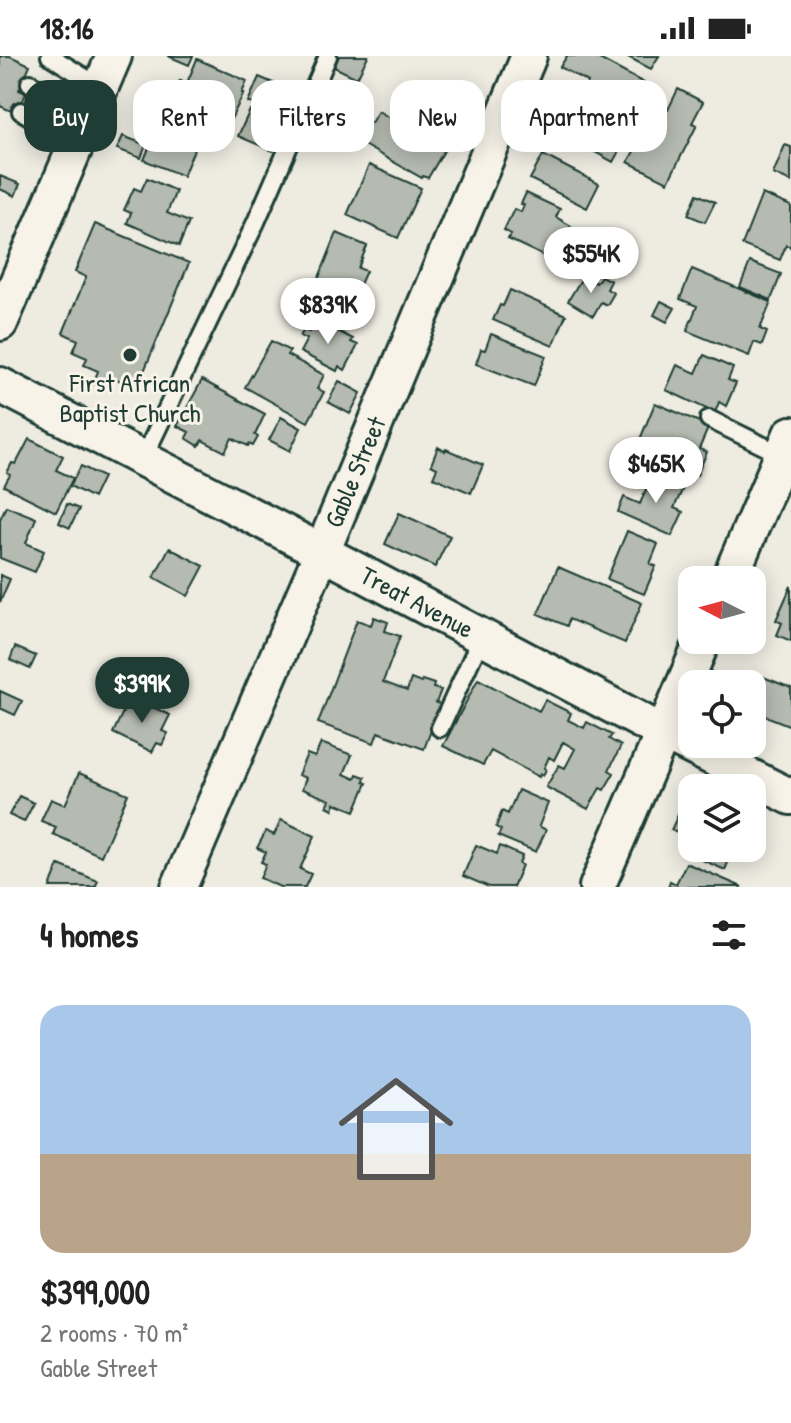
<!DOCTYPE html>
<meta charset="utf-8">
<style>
:root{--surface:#fff;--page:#f2f2f2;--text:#222;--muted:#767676;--accent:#1f3d34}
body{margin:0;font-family:"Patrick Hand",sans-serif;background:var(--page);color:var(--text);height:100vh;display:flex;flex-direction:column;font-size:30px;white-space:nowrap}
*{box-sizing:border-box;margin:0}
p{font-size:26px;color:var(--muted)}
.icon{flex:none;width:44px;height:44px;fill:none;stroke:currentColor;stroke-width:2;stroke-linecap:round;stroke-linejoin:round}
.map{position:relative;height:831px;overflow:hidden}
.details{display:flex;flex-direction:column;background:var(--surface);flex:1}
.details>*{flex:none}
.hud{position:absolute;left:24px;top:24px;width:744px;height:72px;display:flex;gap:16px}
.needle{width:52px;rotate:276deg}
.fabs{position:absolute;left:678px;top:510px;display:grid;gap:16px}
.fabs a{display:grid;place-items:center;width:88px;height:88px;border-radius:16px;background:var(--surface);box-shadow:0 4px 20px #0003;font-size:40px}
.price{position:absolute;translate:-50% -68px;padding:0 18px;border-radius:28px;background:#fff;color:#222;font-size:26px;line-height:52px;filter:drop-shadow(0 2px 4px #0008)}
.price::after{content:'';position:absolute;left:50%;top:48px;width:24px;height:18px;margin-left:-12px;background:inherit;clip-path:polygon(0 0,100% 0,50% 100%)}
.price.current{background:var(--accent);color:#fff}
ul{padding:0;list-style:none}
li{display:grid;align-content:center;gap:16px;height:424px;padding:0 40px}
li span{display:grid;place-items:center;height:248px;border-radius:24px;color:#555}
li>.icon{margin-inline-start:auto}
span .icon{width:144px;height:144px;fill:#fffc;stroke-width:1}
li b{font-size:34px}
h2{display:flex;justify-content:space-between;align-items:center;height:96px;padding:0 40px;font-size:34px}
.pill{padding:0 28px;border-radius:24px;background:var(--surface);box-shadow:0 4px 20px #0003;font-size:28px;line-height:72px}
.pill.current{background:var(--accent);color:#fff}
.status{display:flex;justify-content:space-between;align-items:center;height:56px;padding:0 40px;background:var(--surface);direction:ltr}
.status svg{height:22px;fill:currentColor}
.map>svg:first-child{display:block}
</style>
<div class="status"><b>18:16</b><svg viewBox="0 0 49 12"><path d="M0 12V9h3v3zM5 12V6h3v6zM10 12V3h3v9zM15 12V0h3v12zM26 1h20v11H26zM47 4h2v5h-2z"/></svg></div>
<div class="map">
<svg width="791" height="831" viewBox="0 0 791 831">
<rect width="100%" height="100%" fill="#eeece1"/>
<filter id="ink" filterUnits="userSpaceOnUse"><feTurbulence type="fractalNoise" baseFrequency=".0125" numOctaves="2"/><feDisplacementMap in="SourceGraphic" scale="16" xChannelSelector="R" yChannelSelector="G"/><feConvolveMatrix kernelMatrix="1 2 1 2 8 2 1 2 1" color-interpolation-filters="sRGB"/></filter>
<g filter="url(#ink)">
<path fill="#b5bbb0" stroke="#1f3d34" stroke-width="2" d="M 0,0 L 10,0 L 30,9 L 19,34 L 26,37 L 18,58 L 0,50 Z
M 168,0 L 193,0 L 189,9 Z
M 339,0 L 368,0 L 357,22 L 334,11 Z
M 567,0 L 594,0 L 644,27 L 630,52 L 621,48 L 617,56 L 622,59 L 619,63 L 633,70 L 613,106 L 555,74 L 576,36 L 581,39 L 588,26 L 560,11 Z
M 626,0 L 659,0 L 651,13 Z
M 197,3 L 247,25 L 242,37 L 244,37 L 227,71 L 171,46 L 180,24 L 187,27 Z
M 259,21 L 285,32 L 273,57 L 248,46 Z
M 678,33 L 703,46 L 692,67 L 697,69 L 668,126 L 628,106 L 638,88 L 645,91 L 649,83 L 645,81 L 648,76 L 640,72 L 653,46 L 668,54 Z
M 250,54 L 262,59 L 265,54 L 277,59 L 275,64 L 285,68 L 273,95 L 238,80 Z
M 378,55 L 445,93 L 428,122 L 423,120 L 422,122 L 353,83 L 365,64 L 371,67 Z
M 172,61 L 202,75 L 183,120 L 144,104 L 153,82 L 162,85 Z
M 123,80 L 146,89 L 141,102 L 117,93 Z
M 785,89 L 791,91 L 791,126 L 773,118 Z
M 543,99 L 599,128 L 587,152 L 530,123 Z
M 369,109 L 421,132 L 398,182 L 347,159 Z
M 0,120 L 20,128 L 15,140 L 0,133 Z
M 147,122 L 176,135 L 167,157 L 189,166 L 179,190 L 127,167 L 131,157 L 124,154 L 134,132 L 141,135 Z
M 526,137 L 560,153 L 556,161 L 571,170 L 560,193 L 563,195 L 560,199 L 557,198 L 554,205 L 508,183 L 511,178 L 504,174 L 514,153 L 521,156 L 524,149 L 521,148 Z
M 697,138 L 715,146 L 705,166 L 688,159 Z
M 762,138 L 791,150 L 791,188 L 790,191 L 786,189 L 780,204 L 742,189 Z
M 95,168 L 189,207 L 140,325 L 126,319 L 123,326 L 112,321 L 106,334 L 93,328 L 98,315 L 84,309 L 87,302 L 73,296 L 78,284 L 63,277 L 86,221 L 75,216 Z
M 337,177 L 367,190 L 358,212 L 366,215 L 357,235 L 350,233 L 348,236 L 318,224 Z
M 750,206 L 781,218 L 771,244 L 740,231 Z
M 692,213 L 771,246 L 760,273 L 767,276 L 762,289 L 754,286 L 749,300 L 687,275 L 697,250 L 680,243 Z
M 583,220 L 596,227 L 601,220 L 611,225 L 607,233 L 614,237 L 607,249 L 601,246 L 593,260 L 568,245 Z
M 510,234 L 566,259 L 553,290 L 493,264 L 500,249 L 503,250 Z
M 661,245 L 675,252 L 667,266 L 654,259 Z
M 316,264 L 353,283 L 351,286 L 358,289 L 345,314 L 339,310 L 337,315 L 300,296 L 307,283 L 300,280 L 304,274 L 309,276 Z
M 491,278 L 546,300 L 534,330 L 476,308 L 481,293 L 485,294 Z
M 271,285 L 290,295 L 287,299 L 324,319 L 317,333 L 324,336 L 308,366 L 245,331 Z
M 704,299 L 733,312 L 728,324 L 736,327 L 726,350 L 719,346 L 715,357 L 666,334 L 677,309 L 696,317 Z
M 202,324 L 265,358 L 255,379 L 258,381 L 253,390 L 249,388 L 248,390 L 232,382 L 225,396 L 202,384 L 199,390 L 186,382 L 189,376 L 177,370 Z
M 339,325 L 361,337 L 350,358 L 328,346 Z
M 655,347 L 709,370 L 699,393 L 707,396 L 697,419 L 636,393 Z
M 281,361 L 301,372 L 290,395 L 269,384 Z
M 29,383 L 63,400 L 56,414 L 73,422 L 56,456 L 4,430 L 10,419 L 7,417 L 12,407 L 16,408 Z
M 438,391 L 445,395 L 446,393 L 483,409 L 471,437 L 433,421 L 437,412 L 431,409 Z
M 81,410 L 103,421 L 93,442 L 70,430 Z
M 653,416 L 684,430 L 674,452 L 683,456 L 672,480 L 618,456 L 624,441 L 640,448 Z
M 67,448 L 79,453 L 70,472 L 59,467 Z
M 6,450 L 36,462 L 26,487 L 44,495 L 35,516 L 0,502 L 0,463 Z
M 399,457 L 450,480 L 435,511 L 385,488 Z
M 627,475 L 658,488 L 650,508 L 656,510 L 644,538 L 607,523 Z
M 169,492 L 204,510 L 188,540 L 154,521 Z
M 558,511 L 642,547 L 625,587 L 569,563 L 567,570 L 538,558 Z
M 0,519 L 10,523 L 0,546 Z
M 791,530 L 791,585 L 777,579 L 782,567 L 776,564 Z
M 374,561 L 388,566 L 385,575 L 400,580 L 383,626 L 407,635 L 411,623 L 421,627 L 422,624 L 434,628 L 433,632 L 441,634 L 436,647 L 441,648 L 424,693 L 378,676 L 374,687 L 318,667 L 357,564 L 371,569 Z
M 15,591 L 36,600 L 30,613 L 10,604 Z
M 761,620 L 791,632 L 791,670 L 753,655 L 755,651 L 752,649 L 752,642 Z
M 478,623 L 539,655 L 545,644 L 571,657 L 568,664 L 584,672 L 587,666 L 612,679 L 609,683 L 621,690 L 609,714 L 614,717 L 604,734 L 600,732 L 588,753 L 546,731 L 559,709 L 565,712 L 575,693 L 563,686 L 554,704 L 549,701 L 544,712 L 546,713 L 543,720 L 540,718 L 539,721 L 491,695 L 483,709 L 443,690 Z
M 0,635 L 22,645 L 15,659 L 0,652 Z
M 130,641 L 170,659 L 162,675 L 168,677 L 162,689 L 157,687 L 152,696 L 113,677 Z
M 321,687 L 352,699 L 344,718 L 355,723 L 357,718 L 365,721 L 364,726 L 367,727 L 355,755 L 335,747 L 333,753 L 327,750 L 330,744 L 302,733 L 306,722 L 298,719 L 307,698 L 315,701 Z
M 79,717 L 128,738 L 101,800 L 53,778 L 56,771 L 41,765 L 51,743 L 65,749 Z
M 693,726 L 705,732 L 692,732 L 692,792 L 685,789 L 688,782 L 671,774 Z
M 518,734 L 548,747 L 539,770 L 546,774 L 536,796 L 498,780 L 501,774 L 496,771 L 502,755 L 508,758 Z
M 19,740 L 34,747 L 24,766 L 9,759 Z
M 281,764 L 315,780 L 300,813 L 311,818 L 305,831 L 280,831 L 260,822 L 266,808 L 261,806 L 266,796 L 257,792 L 266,775 L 274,779 Z
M 476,789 L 497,798 L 500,790 L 522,800 L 519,808 L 522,809 L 513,831 L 489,831 L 463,820 Z
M 705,792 L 734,792 L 725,814 L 700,803 Z
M 686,807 L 742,831 L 668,831 L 670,825 L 676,828 Z
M 59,809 L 98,825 L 95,831 L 50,831 Z"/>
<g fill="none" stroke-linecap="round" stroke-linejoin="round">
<g stroke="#1f3d34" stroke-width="22">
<path id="service" d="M 50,0 L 100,31
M 30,27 L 88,60
M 21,55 L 76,88
M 709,363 L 782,399
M 143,403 L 256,166 L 328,0
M 440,672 L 482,580"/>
</g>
<g stroke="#1f3d34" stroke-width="40">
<path id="minor" d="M 0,267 L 114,0
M 0,329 L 322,496 L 664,677 L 791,741
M 729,524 L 791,378
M 179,831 L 322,496 L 529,0
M 597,831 L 703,584"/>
</g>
<use href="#service" stroke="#f7f3e8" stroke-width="16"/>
<use href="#minor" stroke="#f7f3e8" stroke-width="34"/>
</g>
</g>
<circle fill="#1f3d34" stroke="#f7f3e8" stroke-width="3" cx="130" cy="299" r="8"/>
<g text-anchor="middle" stroke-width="6" stroke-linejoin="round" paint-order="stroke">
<g font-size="26" fill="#1f3d34" stroke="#f7f3e8">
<text x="130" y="336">First African<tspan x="130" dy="30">Baptist Church</tspan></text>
</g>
<g font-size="26" fill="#1f3d34" stroke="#f7f3e8">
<text transform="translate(355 416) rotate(-67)" y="9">Gable Street</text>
<text transform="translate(417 546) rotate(28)" y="9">Treat Avenue</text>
</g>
</g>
</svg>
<div class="fabs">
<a><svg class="needle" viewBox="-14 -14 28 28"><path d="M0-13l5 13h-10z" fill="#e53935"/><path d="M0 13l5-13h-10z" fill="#767676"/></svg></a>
<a><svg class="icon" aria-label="locate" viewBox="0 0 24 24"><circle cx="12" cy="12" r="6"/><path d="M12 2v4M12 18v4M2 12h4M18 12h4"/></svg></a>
<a><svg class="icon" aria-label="layers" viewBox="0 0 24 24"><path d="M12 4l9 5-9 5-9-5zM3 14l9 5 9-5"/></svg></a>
</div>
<b class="price" style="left:591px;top:239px">$554K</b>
<b class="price" style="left:328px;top:290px">$839K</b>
<b class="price" style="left:656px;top:449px">$465K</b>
<b class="price current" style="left:142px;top:669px">$399K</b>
<div class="hud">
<a class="pill current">Buy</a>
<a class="pill">Rent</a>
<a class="pill">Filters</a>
<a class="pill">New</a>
<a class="pill">Apartment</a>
</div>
</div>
<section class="details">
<h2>4 homes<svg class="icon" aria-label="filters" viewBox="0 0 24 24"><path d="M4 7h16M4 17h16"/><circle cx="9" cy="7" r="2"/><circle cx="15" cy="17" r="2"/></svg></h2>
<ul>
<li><span style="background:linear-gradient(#a9c7e8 60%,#b9a48a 0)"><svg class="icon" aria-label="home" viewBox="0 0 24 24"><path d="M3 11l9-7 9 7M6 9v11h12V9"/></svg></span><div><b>$399,000</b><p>2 rooms · 70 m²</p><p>Gable Street</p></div></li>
</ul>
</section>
